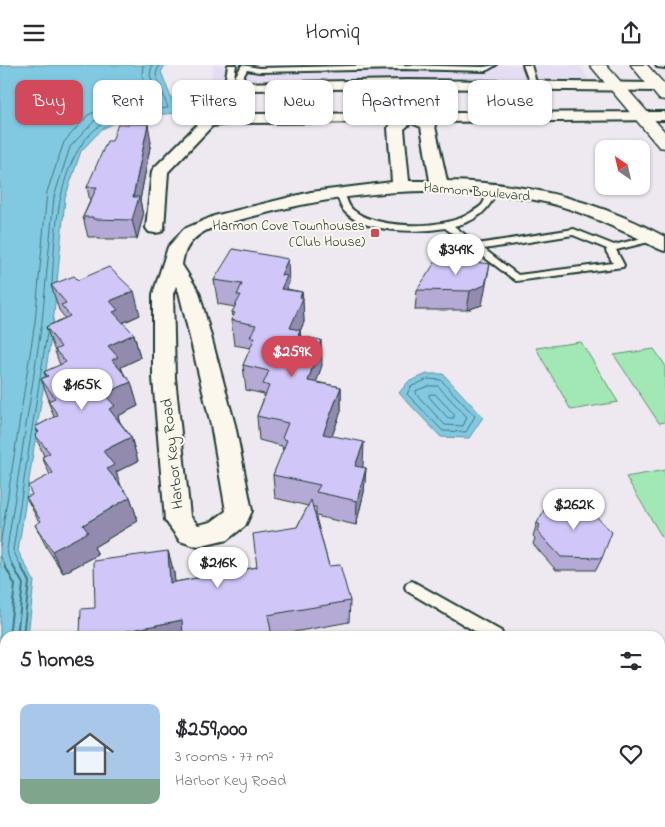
<!DOCTYPE html>
<meta charset="utf-8">
<style>
:root{--surface:#fff;--page:#f2f2f3;--text:#2b2b33;--muted:#7c7c81;--accent:#d1495b}
body{margin:0;font-family:"Indie Flower",sans-serif;background:var(--page);color:var(--text);height:100vh;display:flex;flex-direction:column;font-size:19px;white-space:nowrap}
*{box-sizing:border-box;margin:0}
p{font-size:16px;color:var(--muted)}
.icon{flex:none;width:28px;height:28px;fill:none;stroke:currentColor;stroke-width:2;stroke-linecap:round;stroke-linejoin:round}
.map{position:relative;flex:1;overflow:hidden}
.drawer{position:absolute;left:0px;top:566px;width:665px;height:196px;display:flex;flex-direction:column;background:var(--surface);border-radius:15px 15px 0 0;box-shadow:0 1px 4px #0004}
.drawer>*{flex:none}
.banner{position:absolute;left:15px;top:15px;width:635px;height:45px;display:flex;gap:10px}
.needle{width:32px;rotate:326deg}
.fabs{position:absolute;left:595px;top:75px;display:grid;gap:10px}
.fabs a{display:grid;place-items:center;width:55px;height:55px;border-radius:10px;background:var(--surface);box-shadow:0 1px 4px #0004;font-size:25px}
.price{position:absolute;translate:-50% -42px;padding:0 11px;border-radius:18px;background:#fff;color:#222;font-size:16px;line-height:32px;filter:drop-shadow(0 1px 2px #0008)}
.price::after{content:'';position:absolute;left:50%;top:30px;width:15px;height:11px;margin-left:-8px;background:inherit;clip-path:polygon(0 0,100% 0,50% 100%)}
.price.on{background:var(--accent);color:#fff}
ul{padding:0;list-style:none}
li{display:flex;align-items:center;gap:15px;height:125px;padding:0 20px}
li span{display:grid;place-items:center;flex:none;width:140px;height:100px;border-radius:10px;color:#555}
li>.icon{margin-inline-start:auto}
span .icon{width:60px;height:60px;fill:#fffc;stroke-width:1}
li b{font-size:21px}
h2{display:flex;justify-content:space-between;align-items:center;height:60px;padding:0 20px;font-size:21px}
.chip{padding:0 18px;border-radius:10px;background:var(--surface);box-shadow:0 1px 4px #0004;font-size:18px;line-height:45px}
.chip.on{background:var(--accent);color:#fff}
header{display:flex;justify-content:space-between;align-items:center;height:65px;padding:0 20px;background:var(--surface);font-size:22px;font-weight:600}
.map>svg:first-child{display:block}
</style>
<header><svg class="icon" aria-label="menu" viewBox="0 0 24 24"><path d="M4 6h16M4 12h16M4 18h16"/></svg>Homiq<svg class="icon" aria-label="share" viewBox="0 0 24 24"><path d="M12 15V3M7 8l5-5 5 5M5 13v7h14v-7"/></svg></header>
<div class="map">
<svg width="665" height="762" viewBox="0 0 665 762">
<rect width="100%" height="100%" fill="#eee8f0"/>
<filter id="ink" filterUnits="userSpaceOnUse"><feTurbulence type="fractalNoise" baseFrequency=".02" numOctaves="2"/><feDisplacementMap in="SourceGraphic" scale="10" xChannelSelector="R" yChannelSelector="G"/><feConvolveMatrix kernelMatrix="1 2 1 2 8 2 1 2 1" color-interpolation-filters="sRGB"/></filter>
<g filter="url(#ink)">
<path fill="#e5def2" d="M 214,0 L 580,0 L 589,15 L 210,16 Z"/>
<path fill="#a1e8b4" stroke="#609274" d="M 581,277 L 618,337 L 571,345 L 536,283 Z
M 654,284 L 665,300 L 665,357 L 659,358 L 614,290 Z
M 665,405 L 665,477 L 626,412 Z"/>
<path fill="#81c9e1" stroke="#5a919c" d="M 0,0 L 165,0 L 161,7 L 177,48 L 127,52 L 102,64 L 81,86 L 65,133 L 53,259 L 18,486 L 34,516 L 28,571 L 5,571 L 5,758 L 605,758 L 604,762 L 0,762 Z
M 427,309 L 443,309 L 483,352 L 469,373 L 441,372 L 399,328 L 408,317 Z"/>
<g fill="none" stroke-linecap="round" stroke-linejoin="round">
<path stroke="#467579" stroke-width="1" d="M 52,218 C 56,158 56,69 126,47 C 139,43 154,45 168,43 L 156,9 L 159,0
M 428,314 L 441,315 L 475,351 L 466,367 L 443,366 L 407,329 L 411,322 Z
M 429,321 L 438,321 L 467,352 L 463,361 L 445,360 L 416,329 L 416,326 Z
M 430,329 L 435,329 L 454,349 L 454,353 L 448,353 L 429,332 Z
M 0,481 L 35,257 L 47,127 L 64,77 L 88,50 L 120,35 L 149,30 L 142,10 L 143,0
M 0,490 L 6,502
M 14,502 L 8,491 L 7,484 L 42,257 L 54,132 L 70,82 L 97,53 L 124,41 L 159,37 L 150,10 L 152,0
M 21,502 L 13,485 L 47,268"/>
<path stroke="#467579" stroke-width="2" d="M 5,501 L 15,520 L 9,571
M 13,501 L 23,519 L 17,571
M 21,501 L 29,517 L 23,571"/>
<g stroke="#1f3d34" stroke-width="4">
<path id="lane" d="M 228,0 L 236,0 L 231,30 L 227,32 L 223,30 Z
M 242,0 L 259,3 L 397,0 L 484,2 L 496,0 L 486,6 L 404,4 L 259,7 L 247,5 L 243,12 L 246,21 L 242,23 L 238,21 L 235,12 Z
M 523,0 L 531,0 L 538,24 L 531,22 Z
M 656,0 L 665,0 L 665,3 L 657,2 Z
M 493,121 L 497,124 C 490,146 476,156 454,161 L 477,179 L 574,164 L 614,180 L 654,170 L 659,173 L 657,175 L 616,185 L 624,200 L 623,202 L 516,216 L 445,163 C 419,168 365,168 345,147 C 340,142 338,133 336,126 L 337,124 L 343,124 C 346,131 347,140 353,145 C 377,165 447,165 472,147 C 475,145 479,143 482,140 C 487,134 485,124 493,121 ZM 573,170 L 607,184 L 606,186 L 613,198 L 518,210 L 484,184 Z
M 412,516 L 501,566 L 503,571 L 483,571 L 407,526 L 405,522 L 407,518 Z
M 665,630 L 665,659 L 660,661 L 660,632 Z"/>
</g>
<g stroke="#1f3d34" stroke-width="4">
<path id="street" d="M 408,15 L 657,18 L 662,19 L 664,22 L 662,25 L 657,26 L 408,23 L 245,25 L 234,32 L 234,42 L 244,49 L 665,47 L 665,55 L 434,57 L 447,116 C 523,117 597,135 665,172 L 665,186 C 654,183 645,176 634,171 C 602,157 570,141 535,135 C 442,117 345,127 254,151 C 224,160 186,162 182,200 L 199,227 L 235,360 L 252,446 L 245,461 L 227,475 L 198,482 L 180,476 L 165,455 L 153,313 L 153,229 L 168,182 L 184,164 L 214,151 L 311,127 L 392,117 L 388,63 L 393,57 L 240,58 L 212,61 L 168,107 L 164,163 L 161,167 L 155,168 L 149,167 L 146,163 L 152,106 L 154,103 L 203,54 L 227,51 L 220,43 L 220,30 L 237,18 ZM 411,58 L 421,62 L 430,116 L 409,116 L 404,64 ZM 176,221 L 179,227 L 211,360 L 226,446 L 211,457 L 198,460 L 190,451 L 175,313 L 173,229 Z"/>
</g>
<g stroke="#1f3d34" stroke-width="3">
<path id="secondary" d="M 590,0 L 606,0 L 665,67 L 665,83 L 659,82 Z
M 631,0 L 647,0 L 665,20 L 665,35 L 659,34 Z"/>
</g>
<use href="#lane" fill="#fbf7ec" fill-rule="evenodd"/>
<use href="#street" fill="#fbf7ec" fill-rule="evenodd"/>
<use href="#secondary" fill="#fbf7ec" fill-rule="evenodd"/>
</g>
<path fill="#b4aad5" stroke="#1f3d34" d="M 151,77 L 140,135 L 143,151 L 137,174 L 98,174 L 97,172 L 88,172 L 83,152 L 90,136 L 87,122 Z
M 459,195 L 482,240 L 467,245 L 415,245 L 417,225 Z
M 78,215 L 140,250 L 123,258 L 134,269 L 140,293 L 121,302 L 138,341 L 118,351 L 120,357 L 131,372 L 138,396 L 116,407 L 121,421 L 130,432 L 138,456 L 94,482 L 98,490 L 63,508 L 47,483 L 35,460 L 39,457 L 26,432 L 32,430 L 50,410 L 42,392 L 44,391 L 35,370 L 38,368 L 35,362 L 54,352 L 48,336 L 49,335 L 41,314 L 46,312 L 44,307 L 60,300 L 46,262 L 65,253 L 59,245 L 51,220 Z
M 214,215 L 289,218 L 287,222 L 287,224 L 302,227 L 304,257 L 300,266 L 301,272 L 322,300 L 316,317 L 341,322 L 341,346 L 332,371 L 363,401 L 362,402 L 366,403 L 364,427 L 356,460 L 316,451 L 316,442 L 313,442 L 329,501 L 350,536 L 349,557 L 272,571 L 95,543 L 168,486 L 174,508 L 175,517 L 257,502 L 297,462 L 308,441 L 275,433 L 273,410 L 283,387 L 282,381 L 259,375 L 257,351 L 264,333 L 264,329 L 246,325 L 243,300 L 251,283 L 234,280 L 231,255 L 233,252 L 232,247 L 235,242 L 218,239 Z
M 537,458 L 602,493 L 596,505 L 556,505 L 533,479 L 535,473 L 533,471 Z"/>
<path fill="#928bae" stroke="#1f3d34" d="M 148,59 L 151,77 L 140,135 L 143,151 L 137,174 L 132,155 L 133,132 Z
M 288,194 L 289,218 L 287,222 L 288,235 L 283,248 L 281,210 Z
M 490,199 L 482,240 L 467,245 L 470,226 Z
M 134,226 L 140,250 L 122,258 L 120,272 L 110,236 Z
M 302,227 L 303,234 L 303,233 L 304,257 L 300,266 L 301,289 L 290,263 L 300,232 Z
M 134,269 L 140,293 L 121,302 L 125,316 L 120,319 L 108,281 Z
M 321,275 L 322,300 L 309,340 L 308,316 Z
M 131,317 L 138,341 L 118,351 L 122,366 L 117,369 L 104,329 Z
M 341,322 L 341,346 L 324,393 L 323,369 Z
M 131,372 L 138,396 L 116,407 L 122,424 L 107,404 L 103,386 Z
M 364,377 L 363,401 L 354,425 L 355,401 Z
M 366,403 L 364,427 L 356,460 L 357,436 Z
M 130,432 L 138,456 L 94,482 L 98,490 L 63,508 L 52,486 L 83,460 Z
M 168,486 L 174,508 L 177,540 L 170,518 Z
M 182,555 L 187,571 L 102,571 Z"/>
<path fill="#d1c6f8" stroke="#1f3d34" d="M 118,59 L 148,59 L 133,132 L 139,132 L 132,155 L 93,154 L 93,152 L 83,152 L 97,122 L 87,122 L 107,76 L 112,76 Z
M 233,184 L 288,194 L 281,210 L 287,211 L 281,224 L 302,227 L 300,232 L 303,233 L 290,263 L 300,265 L 298,271 L 321,275 L 308,316 L 341,322 L 323,369 L 364,377 L 355,401 L 366,403 L 357,436 L 316,427 L 320,420 L 273,410 L 287,375 L 282,373 L 288,358 L 257,351 L 269,321 L 263,319 L 269,306 L 243,300 L 255,272 L 250,272 L 256,260 L 231,255 L 235,248 L 232,247 L 241,230 L 237,230 L 242,219 L 214,215 Z
M 459,195 L 490,199 L 485,220 L 470,226 L 417,225 L 436,196 Z
M 109,202 L 134,226 L 110,236 L 118,245 L 113,247 L 134,269 L 108,281 L 118,292 L 112,295 L 131,317 L 104,329 L 115,341 L 109,344 L 131,372 L 103,386 L 114,400 L 107,404 L 130,432 L 83,460 L 88,467 L 52,486 L 35,460 L 41,456 L 26,432 L 32,430 L 28,421 L 53,408 L 42,392 L 50,388 L 35,370 L 39,367 L 35,362 L 58,350 L 48,336 L 55,333 L 41,314 L 48,311 L 44,307 L 66,297 L 55,285 L 61,282 L 46,262 L 70,251 L 61,240 L 66,238 L 51,220 L 74,211 L 78,215 Z
M 311,435 L 329,501 L 340,500 L 350,536 L 268,550 L 272,571 L 183,571 L 182,555 L 102,571 L 80,571 L 81,544 L 95,543 L 94,496 L 168,486 L 170,518 L 257,502 L 253,469 L 297,462 Z
M 581,437 L 612,467 L 602,493 L 561,492 L 537,466 L 540,460 L 537,458 L 548,438 Z"/>
</g>
<rect fill="#d1495b" stroke="#fbf7ec" stroke-width="2" x="370" y="163" width="10" height="10" rx="2.5"/>
<g text-anchor="middle" stroke-width="4" stroke-linejoin="round" paint-order="stroke">
<g font-size="14" fill="#1f3d34" stroke="#fbf7ec">
<text transform="translate(477 126) rotate(5)" y="5">Harmon Boulevard</text>
</g>
<g font-size="14" fill="#1f3d34" stroke="#fbf7ec" text-anchor="end">
<text x="365" y="165">Harmon Cove Townhouses<tspan x="365" dy="16">(Club House)</tspan></text>
</g>
<g font-size="16" fill="#1f3d34" stroke="#fbf7ec">
<text transform="translate(171 389) rotate(-96)" y="6">Harbor Key Road</text>
</g>
</g>
</svg>
<div class="fabs">
<a><svg class="needle" viewBox="-14 -14 28 28"><path d="M0-13l5 13h-10z" fill="#e53935"/><path d="M0 13l5-13h-10z" fill="#7c7c81"/></svg></a>
</div>
<b class="price" style="left:456px;top:211px">$349K</b>
<b class="price on" style="left:292px;top:313px">$259K</b>
<b class="price" style="left:82px;top:346px">$165K</b>
<b class="price" style="left:574px;top:466px">$262K</b>
<b class="price" style="left:218px;top:524px">$216K</b>
<div class="banner">
<a class="chip on">Buy</a>
<a class="chip">Rent</a>
<a class="chip">Filters</a>
<a class="chip">New</a>
<a class="chip">Apartment</a>
<a class="chip">House</a>
</div>
<section class="drawer">
<h2>5 homes<svg class="icon" aria-label="filters" viewBox="0 0 24 24"><path d="M4 7h16M4 17h16"/><circle cx="9" cy="7" r="2"/><circle cx="15" cy="17" r="2"/></svg></h2>
<ul>
<li><span style="background:linear-gradient(#a9c7e8 75%,#7fa58c 0)"><svg class="icon" aria-label="home" viewBox="0 0 24 24"><path d="M3 11l9-7 9 7M6 9v11h12V9"/></svg></span><div><b>$259,000</b><p>3 rooms · 77 m²</p><p>Harbor Key Road</p></div><svg class="icon" aria-label="heart" viewBox="0 0 24 24"><path d="M12 20l-8-8c-3-5 5-10 8-4 3-6 11-1 8 4z"/></svg></li>
</ul>
</section>
</div>
